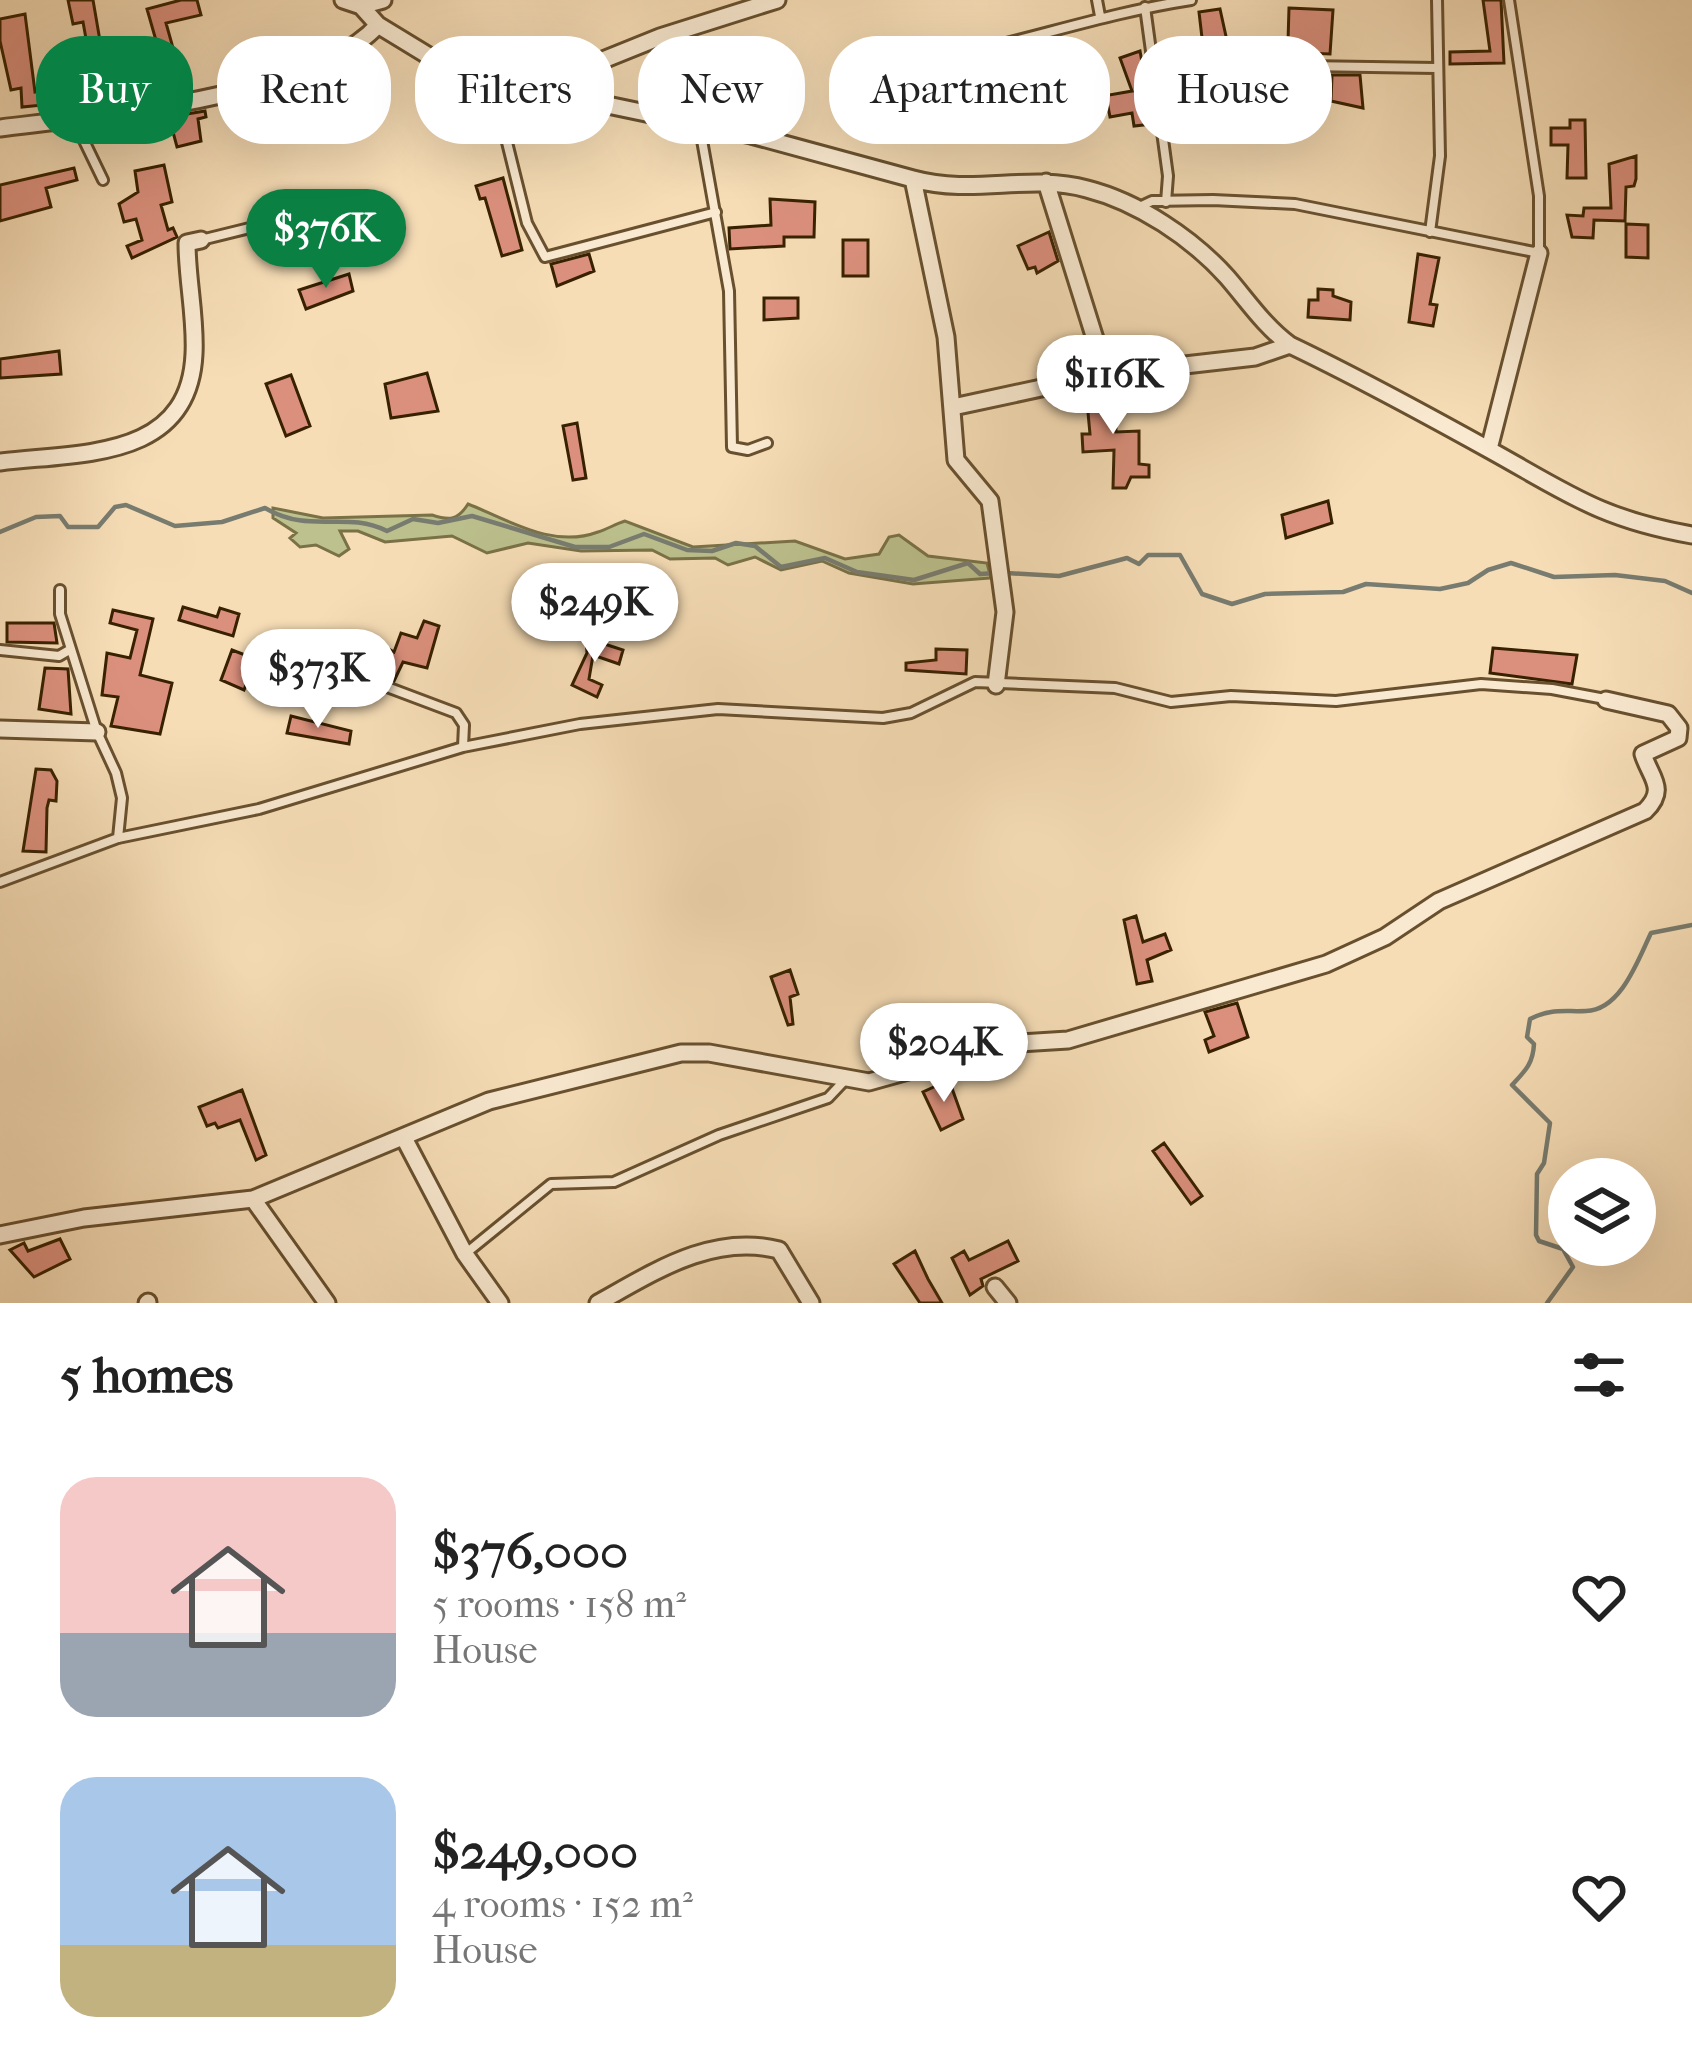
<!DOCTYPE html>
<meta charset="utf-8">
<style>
:root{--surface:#fff;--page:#f2f2f2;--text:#222;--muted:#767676;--accent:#0b8043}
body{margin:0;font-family:"IM FELL French Canon",serif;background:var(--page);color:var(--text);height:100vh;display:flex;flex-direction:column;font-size:45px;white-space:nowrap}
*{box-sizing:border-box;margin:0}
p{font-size:39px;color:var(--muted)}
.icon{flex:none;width:66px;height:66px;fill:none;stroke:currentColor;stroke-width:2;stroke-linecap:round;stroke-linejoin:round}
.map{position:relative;height:1303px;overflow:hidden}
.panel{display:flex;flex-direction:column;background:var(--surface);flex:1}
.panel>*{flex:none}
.banner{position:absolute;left:36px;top:36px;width:1620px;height:108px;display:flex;gap:24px}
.fabs{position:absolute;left:1548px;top:1158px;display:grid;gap:24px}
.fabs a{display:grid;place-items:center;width:108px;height:108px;border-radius:50%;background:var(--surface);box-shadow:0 12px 48px #0002;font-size:60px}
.price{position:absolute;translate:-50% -102px;padding:0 27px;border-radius:42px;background:#fff;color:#222;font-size:39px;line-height:78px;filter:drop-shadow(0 3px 6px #0008)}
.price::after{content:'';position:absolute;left:50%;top:72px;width:36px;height:27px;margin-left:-18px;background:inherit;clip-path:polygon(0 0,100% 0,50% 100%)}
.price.active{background:var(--accent);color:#fff}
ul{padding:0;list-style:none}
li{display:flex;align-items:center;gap:36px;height:300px;padding:0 60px}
li span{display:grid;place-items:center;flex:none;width:336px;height:240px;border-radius:36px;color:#555}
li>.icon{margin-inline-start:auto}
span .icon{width:144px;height:144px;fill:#fffc;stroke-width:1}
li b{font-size:51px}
h2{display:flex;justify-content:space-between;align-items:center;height:144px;padding:0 60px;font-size:51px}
.tag{padding:0 42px;border-radius:48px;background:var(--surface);box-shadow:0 12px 48px #0002;font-size:42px;line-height:108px}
.tag.active{background:var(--accent);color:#fff}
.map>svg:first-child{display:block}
</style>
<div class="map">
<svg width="1692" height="1303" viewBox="0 0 1692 1303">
<rect width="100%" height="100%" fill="#f6ddb6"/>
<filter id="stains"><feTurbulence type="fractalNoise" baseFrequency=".00167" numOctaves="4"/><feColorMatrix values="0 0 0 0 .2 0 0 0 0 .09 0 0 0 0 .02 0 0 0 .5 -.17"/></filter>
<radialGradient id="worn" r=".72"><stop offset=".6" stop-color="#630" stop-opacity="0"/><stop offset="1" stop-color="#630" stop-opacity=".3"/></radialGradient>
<path fill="#bcc18e" stroke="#7a7147" stroke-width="3" d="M 468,504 C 509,520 552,549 598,532 C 608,529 615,524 625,521 L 693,547 L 795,541 L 845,559 L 879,554 L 889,537 L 899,535 L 928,556 L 987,563 L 991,578 L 913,584 L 849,573 L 822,561 L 781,570 L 755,557 L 728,565 L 715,558 L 670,559 L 652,550 L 581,551 L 528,543 L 487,553 L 452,536 L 385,542 L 358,531 L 340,531 L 349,549 L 339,556 L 316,545 L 300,547 L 290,538 L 296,533 L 273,518 L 273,508 L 323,518 L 432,515 C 450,521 458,520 468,504 Z"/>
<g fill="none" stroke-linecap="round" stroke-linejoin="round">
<path stroke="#787c70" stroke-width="4.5" d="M 0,532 L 36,517 L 60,516 L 68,527 L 98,527 L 115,507 L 126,505 L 175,526 L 222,522 L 265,508 C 311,535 345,510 387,531 L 413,519 L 438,523 L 472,516 L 575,547 L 609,547 L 644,534 L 687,550 L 712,551 L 736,543 L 755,546 L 781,567 L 825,558 L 857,572 L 914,580 L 968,563 L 980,574 L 996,573
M 1007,573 L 1059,576 L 1127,558 L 1139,564 L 1148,555 L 1180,555 L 1202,594 L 1232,604 L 1265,594 L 1343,592 L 1366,584 L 1440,589 L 1468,583 L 1488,570 L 1511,563 L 1554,577 L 1615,575 L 1665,581 L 1692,593
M 1547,1303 L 1573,1267 L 1563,1249 L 1539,1241 L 1536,1235 L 1537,1174 L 1544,1163 L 1550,1123 L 1512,1085 C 1525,1071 1533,1064 1534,1044 L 1527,1037 L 1530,1019 C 1551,1008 1564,1012 1586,1011 C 1621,1010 1638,960 1651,933 L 1692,925"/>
</g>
<path fill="#db907d" stroke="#382100" stroke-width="3" d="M 68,0 L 93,0 L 105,70 L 92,72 L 83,22 L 73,24 Z
M 181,0 L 197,0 L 201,15 L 166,23 L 175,55 L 161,58 L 147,9 Z
M 1483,0 L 1501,0 L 1504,63 L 1450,64 L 1450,52 L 1490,51 Z
M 1289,8 L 1333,10 L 1330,54 L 1306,53 L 1297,63 L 1306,74 L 1305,89 L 1273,88 L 1274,75 L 1287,75 Z
M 1220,9 L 1229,50 L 1222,51 L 1224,64 L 1162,72 L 1160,55 L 1204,55 L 1199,12 Z
M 25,14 L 35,92 L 43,91 L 43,105 L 22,107 L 21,88 L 11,90 L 0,41 L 0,19 Z
M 1140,51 L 1153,124 L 1134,126 L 1132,113 L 1110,117 L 1107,101 L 1109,95 L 1132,91 L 1120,58 Z
M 370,52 L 376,72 L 338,90 L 330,71 Z
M 1332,75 L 1360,75 L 1363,108 L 1331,101 Z
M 786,90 L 793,116 L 788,116 L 789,128 L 771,128 L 764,124 L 762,92 Z
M 205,111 L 206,117 L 198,119 L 201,141 L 177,147 L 169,117 Z
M 1570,120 L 1585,120 L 1586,178 L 1567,178 L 1568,145 L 1551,145 L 1551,128 L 1570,128 Z
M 1636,156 L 1636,179 L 1634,186 L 1626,187 L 1625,221 L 1594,220 L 1593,238 L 1572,237 L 1567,215 L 1583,216 L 1584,208 L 1611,208 L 1609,164 Z
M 164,165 L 172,202 L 161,205 L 168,230 L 173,228 L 177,237 L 132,258 L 127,246 L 142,240 L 136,219 L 124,222 L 119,204 L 138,192 L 135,171 Z
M 74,168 L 77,180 L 46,188 L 51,207 L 0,221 L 0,185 Z
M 503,178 L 522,250 L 502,256 L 485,198 L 480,199 L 476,186 Z
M 770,199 L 815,202 L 814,237 L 784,237 L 784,246 L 730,249 L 729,228 L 771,225 Z
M 1626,224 L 1648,225 L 1648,258 L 1626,257 Z
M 1049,232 L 1058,261 L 1037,273 L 1035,267 L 1028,269 L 1018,246 Z
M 843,240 L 868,240 L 868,276 L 843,276 Z
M 589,254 L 594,271 L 557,286 L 551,264 Z
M 1418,254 L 1439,258 L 1430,304 L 1437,305 L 1433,326 L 1409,322 Z
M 349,274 L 353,291 L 306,309 L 299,290 Z
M 1318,289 L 1333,290 L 1333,296 L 1351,302 L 1350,320 L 1308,317 L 1309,300 L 1318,300 Z
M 764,298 L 798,298 L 798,318 L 764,320 Z
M 59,351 L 61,374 L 0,378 L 0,359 Z
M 427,373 L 438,411 L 391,418 L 385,384 Z
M 291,375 L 310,426 L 286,436 L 266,384 Z
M 1115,385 L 1116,432 L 1139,431 L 1139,464 L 1149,465 L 1149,477 L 1131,477 L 1126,488 L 1113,488 L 1114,450 L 1083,452 L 1082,434 L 1090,434 L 1086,391 Z
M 577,423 L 586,478 L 573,480 L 563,426 Z
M 1328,501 L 1332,523 L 1286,538 L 1282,515 Z
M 183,607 L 217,617 L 220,608 L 239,614 L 233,636 L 179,620 Z
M 113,610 L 153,619 L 140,675 L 172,683 L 160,734 L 111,726 L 118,697 L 102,695 L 107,653 L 130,658 L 137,630 L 110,623 Z
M 424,621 L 439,626 L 427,668 L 403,662 L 394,681 L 360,667 L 366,650 L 383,656 L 387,648 L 394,652 L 401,633 L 417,638 Z
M 7,623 L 54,623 L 57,643 L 7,642 Z
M 586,638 L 623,650 L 619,664 L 593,655 L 589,679 L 602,685 L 597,697 L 572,685 L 587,653 Z
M 1493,648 L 1577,655 L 1572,684 L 1490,673 Z
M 936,649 L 967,650 L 966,674 L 906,670 L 906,663 L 936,660 Z
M 232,650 L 256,659 L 244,690 L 221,680 Z
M 45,668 L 68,669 L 71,714 L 39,709 Z
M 291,716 L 351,731 L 349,744 L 287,733 Z
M 36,769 L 51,770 L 57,781 L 56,801 L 49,800 L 47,808 L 46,852 L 23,851 Z
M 1136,916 L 1143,942 L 1165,934 L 1171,950 L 1147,960 L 1152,981 L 1137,984 L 1124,920 Z
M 790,970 L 798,994 L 790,997 L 793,1024 L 788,1025 L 771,977 Z
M 1237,1003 L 1248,1037 L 1209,1052 L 1205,1040 L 1214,1036 L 1205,1012 Z
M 949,1080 L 963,1119 L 941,1130 L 923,1092 Z
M 242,1090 L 266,1155 L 256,1160 L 240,1120 L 218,1128 L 215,1123 L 207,1126 L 199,1107 Z
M 1164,1143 L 1202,1196 L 1191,1204 L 1153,1151 Z
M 60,1239 L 70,1259 L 34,1277 L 10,1250 L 24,1243 L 28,1251 Z
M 1008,1241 L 1018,1261 L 981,1279 L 983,1286 L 970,1295 L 952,1258 L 964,1251 L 969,1260 Z
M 915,1251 L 928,1279 L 942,1303 L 920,1303 L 894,1264 Z"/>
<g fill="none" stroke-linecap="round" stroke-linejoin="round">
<g stroke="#68502e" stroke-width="14">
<path id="service" d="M 1097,0 L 1100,16
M 1145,7 L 1168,176 L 1166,202
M 965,53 C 1041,36 1113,12 1191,0
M 1305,66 L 1436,68
M 496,98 L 527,223 L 545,257 L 716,212
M 75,122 L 103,180
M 700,129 L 729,291 L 732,447 L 748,450 L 767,443
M 1137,208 L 1152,201 L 1213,200 L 1295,204 L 1539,253 L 1539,196 L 1509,0
M 1430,232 L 1440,156 L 1437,0
M 201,240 L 315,212
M 60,590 L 60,614 L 97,732 L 116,773 L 122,798 L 118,838
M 0,650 L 59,656 L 71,649
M 371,681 L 456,713 L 464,725 L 463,747
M 0,882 L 118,838 L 259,809 L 463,747 L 580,724 L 718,709 L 883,718 L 911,713 L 975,682 L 1115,688 L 1171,702 L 1231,696 L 1336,701 L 1481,684 L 1552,689 L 1605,699
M 465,1254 L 551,1184 L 614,1182 L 719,1135 L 828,1098 L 845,1080"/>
</g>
<g stroke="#68502e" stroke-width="21">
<path id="minor" d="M 343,0 L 361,6 L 378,25 L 496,97 L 531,89 L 660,37 L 777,0
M 361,6 L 383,0
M 531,89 L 751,135 L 913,179 L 946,337 L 956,460 L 990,501 L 1005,612 L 996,685
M 0,128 C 95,116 312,98 378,25
M 913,179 C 975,196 1028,173 1087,189 C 1138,202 1192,238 1227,277 C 1247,300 1264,326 1290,345
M 1046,182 L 1106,374
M 953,407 L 1106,374 L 1255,357 L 1290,345 C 1357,377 1423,413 1488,449 C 1566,492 1600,519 1692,535
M 1489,449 L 1539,253
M 0,462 C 80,452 189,461 194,354 C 196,318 187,279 187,243 L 201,240
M 0,729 L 97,732
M 404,1138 L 465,1254 L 500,1303
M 253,1199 L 327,1303
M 0,1235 L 84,1218 L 253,1199 L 489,1101 L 681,1053 L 709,1053 L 869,1082 L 1005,1044 L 1068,1040 L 1326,964 L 1385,937 L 1439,901 L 1645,811 C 1668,789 1650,777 1643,754 L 1678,738 L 1679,728 L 1668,714 L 1606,700
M 995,1287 L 1008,1303
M 147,1303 L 148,1302
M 598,1303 C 654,1272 712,1233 779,1250 L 811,1303"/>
</g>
<use href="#service" stroke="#f9e9d0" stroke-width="8"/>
<use href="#minor" stroke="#f9e9d0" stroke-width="15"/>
</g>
<rect width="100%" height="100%" filter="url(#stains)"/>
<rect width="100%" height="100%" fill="url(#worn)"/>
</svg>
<div class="fabs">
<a><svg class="icon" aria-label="layers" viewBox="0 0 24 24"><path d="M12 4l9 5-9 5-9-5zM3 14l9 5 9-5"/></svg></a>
</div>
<b class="price active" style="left:326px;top:291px">$376K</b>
<b class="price" style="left:1113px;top:437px">$116K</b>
<b class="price" style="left:595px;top:665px">$249K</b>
<b class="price" style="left:318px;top:731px">$373K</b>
<b class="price" style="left:944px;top:1105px">$204K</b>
<div class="banner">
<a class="tag active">Buy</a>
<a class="tag">Rent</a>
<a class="tag">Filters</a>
<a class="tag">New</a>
<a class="tag">Apartment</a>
<a class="tag">House</a>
</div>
</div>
<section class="panel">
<h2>5 homes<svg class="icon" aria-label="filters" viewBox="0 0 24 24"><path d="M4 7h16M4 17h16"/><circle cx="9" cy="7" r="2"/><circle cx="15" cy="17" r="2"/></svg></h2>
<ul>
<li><span style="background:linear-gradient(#f6c9c9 65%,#9aa5b1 0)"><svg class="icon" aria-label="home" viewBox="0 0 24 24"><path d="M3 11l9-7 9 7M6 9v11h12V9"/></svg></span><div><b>$376,000</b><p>5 rooms · 158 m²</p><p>House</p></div><svg class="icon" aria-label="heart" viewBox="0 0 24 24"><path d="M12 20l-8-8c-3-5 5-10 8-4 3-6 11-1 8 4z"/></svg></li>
<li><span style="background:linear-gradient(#a9c7e8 70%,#c2b280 0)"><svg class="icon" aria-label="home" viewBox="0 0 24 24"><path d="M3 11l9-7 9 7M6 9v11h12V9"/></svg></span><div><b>$249,000</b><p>4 rooms · 152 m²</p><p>House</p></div><svg class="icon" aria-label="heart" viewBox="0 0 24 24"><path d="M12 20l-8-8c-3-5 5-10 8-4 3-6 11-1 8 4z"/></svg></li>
</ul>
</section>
